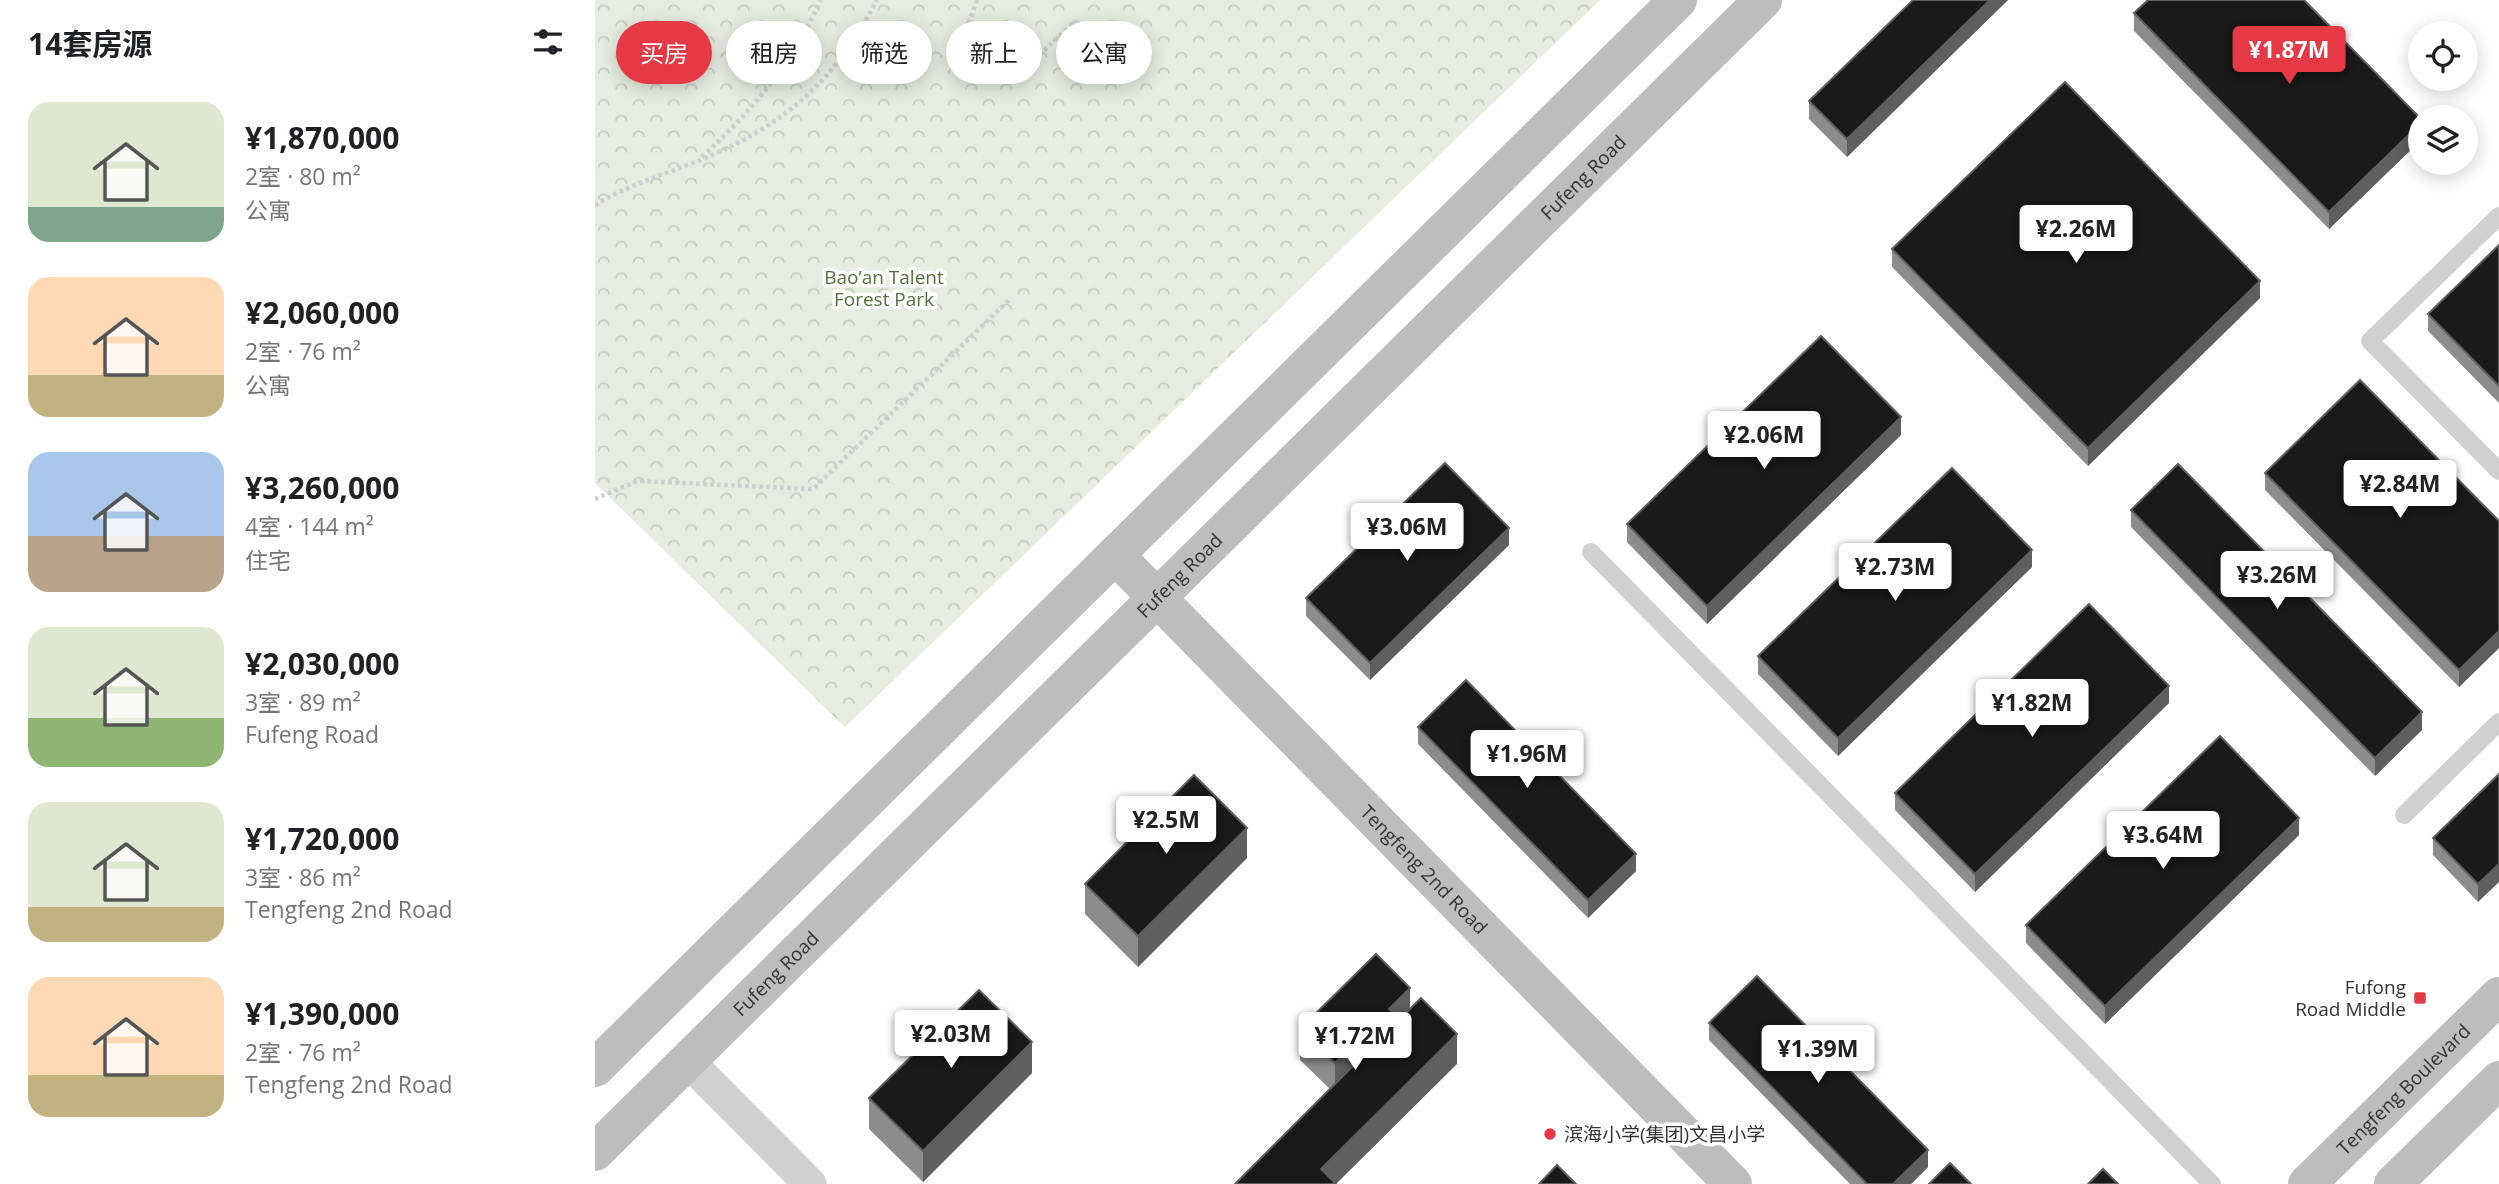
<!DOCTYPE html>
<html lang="zh">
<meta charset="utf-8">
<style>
:root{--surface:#fff;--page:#f6f6f6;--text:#202124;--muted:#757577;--accent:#e63946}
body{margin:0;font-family:"Open Sans","Noto Sans SC",sans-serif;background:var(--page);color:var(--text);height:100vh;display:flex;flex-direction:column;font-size:26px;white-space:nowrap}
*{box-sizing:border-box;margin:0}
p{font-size:23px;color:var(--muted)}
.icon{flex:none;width:38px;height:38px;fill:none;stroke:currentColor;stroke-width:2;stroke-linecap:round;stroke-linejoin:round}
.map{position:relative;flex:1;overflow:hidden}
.side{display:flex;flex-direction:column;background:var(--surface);width:595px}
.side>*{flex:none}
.top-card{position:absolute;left:21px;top:21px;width:665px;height:63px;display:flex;gap:14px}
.controls{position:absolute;left:1813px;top:21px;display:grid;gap:14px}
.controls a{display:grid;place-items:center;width:70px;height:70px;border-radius:50%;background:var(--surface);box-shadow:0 4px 18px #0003;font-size:35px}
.price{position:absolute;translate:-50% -60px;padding:0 16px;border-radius:7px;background:#fff;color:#222;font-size:23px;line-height:46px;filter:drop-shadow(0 2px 4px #0008)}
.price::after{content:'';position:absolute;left:50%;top:42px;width:21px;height:16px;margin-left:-10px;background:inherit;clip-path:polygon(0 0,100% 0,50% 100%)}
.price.selected{background:var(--accent);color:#fff}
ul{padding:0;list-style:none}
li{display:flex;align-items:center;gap:21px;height:175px;padding:0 28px}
li span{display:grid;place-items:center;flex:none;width:196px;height:140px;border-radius:21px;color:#555}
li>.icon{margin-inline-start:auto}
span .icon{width:84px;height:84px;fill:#fffc;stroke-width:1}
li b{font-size:30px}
h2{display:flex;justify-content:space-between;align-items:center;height:84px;padding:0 28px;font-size:30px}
.pill{padding:0 24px;border-radius:32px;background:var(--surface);box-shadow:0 4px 18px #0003;font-size:24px;line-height:63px}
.pill.selected{background:var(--accent);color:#fff}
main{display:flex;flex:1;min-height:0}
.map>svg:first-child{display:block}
</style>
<main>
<section class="side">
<h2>14套房源<svg class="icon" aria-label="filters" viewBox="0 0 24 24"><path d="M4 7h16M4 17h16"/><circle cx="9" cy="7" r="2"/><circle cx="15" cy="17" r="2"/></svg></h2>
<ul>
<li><span style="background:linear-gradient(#dfe7d0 75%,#7fa58c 0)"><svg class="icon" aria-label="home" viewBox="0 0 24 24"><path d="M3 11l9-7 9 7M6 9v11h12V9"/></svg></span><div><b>¥1,870,000</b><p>2室 · 80 m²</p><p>公寓</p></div></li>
<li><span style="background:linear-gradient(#ffd9b3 70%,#c2b280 0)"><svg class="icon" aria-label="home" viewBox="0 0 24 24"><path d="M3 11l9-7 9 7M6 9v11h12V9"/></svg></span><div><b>¥2,060,000</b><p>2室 · 76 m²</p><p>公寓</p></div></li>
<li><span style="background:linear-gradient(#a9c7e8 60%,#b9a48a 0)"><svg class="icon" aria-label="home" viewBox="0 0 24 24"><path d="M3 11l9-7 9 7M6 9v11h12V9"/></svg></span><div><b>¥3,260,000</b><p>4室 · 144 m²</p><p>住宅</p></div></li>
<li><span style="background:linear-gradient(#dfe7d0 65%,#8fb573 0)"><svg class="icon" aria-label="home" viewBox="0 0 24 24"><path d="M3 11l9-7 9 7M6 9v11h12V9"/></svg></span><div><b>¥2,030,000</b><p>3室 · 89 m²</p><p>Fufeng Road</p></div></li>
<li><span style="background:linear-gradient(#dfe7d0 75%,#c2b280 0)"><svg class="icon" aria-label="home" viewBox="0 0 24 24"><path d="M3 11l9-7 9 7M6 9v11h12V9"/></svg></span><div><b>¥1,720,000</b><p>3室 · 86 m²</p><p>Tengfeng 2nd Road</p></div></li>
<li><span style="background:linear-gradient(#ffd9b3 70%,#c2b280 0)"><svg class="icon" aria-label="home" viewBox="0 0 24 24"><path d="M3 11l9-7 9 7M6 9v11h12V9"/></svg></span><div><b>¥1,390,000</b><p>2室 · 76 m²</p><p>Tengfeng 2nd Road</p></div></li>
</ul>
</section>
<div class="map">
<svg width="1904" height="1184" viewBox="0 0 1904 1184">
<defs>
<pattern id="forest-crowns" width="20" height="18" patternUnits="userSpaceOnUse" patternTransform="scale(1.75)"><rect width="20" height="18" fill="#e6ecdf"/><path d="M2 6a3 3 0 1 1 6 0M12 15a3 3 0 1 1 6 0" fill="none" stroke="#c6cbc0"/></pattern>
</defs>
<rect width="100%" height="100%" fill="#fff"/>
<path fill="url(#forest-crowns)" d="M 0,0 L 1005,0 L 250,727 L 0,483 Z"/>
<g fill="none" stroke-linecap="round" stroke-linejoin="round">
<path stroke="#cdcdcd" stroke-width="4.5" stroke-dasharray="3.5 3.5" stroke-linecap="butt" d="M 382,0 L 362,55 L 413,85 L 479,22 L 534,66
M 107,157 C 158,110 196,64 226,0
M 0,205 C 33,185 68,175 103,161 C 191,125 238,83 282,0
M 0,499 L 42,481 L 218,489 L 415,299"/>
<path stroke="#d0d0d0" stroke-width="18" d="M 1904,216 L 1775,341 L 1904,471
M 996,552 L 1617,1184
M 1809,815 L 1904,722"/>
<path stroke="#d0d0d0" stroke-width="33" d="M 93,1061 L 215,1184"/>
<g stroke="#bdbdbd" stroke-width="38">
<path id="s1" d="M 520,555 L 1138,1184"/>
<path d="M 0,1068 L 1083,0"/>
<path id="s2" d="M 0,1152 L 1168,0"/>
<path id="s3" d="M 1712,1184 L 1904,996"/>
<path d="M 1798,1184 L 1904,1080"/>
</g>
</g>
<path fill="#8c8c8c" d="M 1318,0 L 1413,0 L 1252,157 L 1214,119 L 1214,101 Z
M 1539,13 L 1825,118 L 1825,141 L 1734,229 L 1539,31 Z
M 1904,245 L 1904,403 L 1833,331 L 1833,314 Z
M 1297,249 L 1665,298 L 1493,466 L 1297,267 Z
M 1306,435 L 1112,624 L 1032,542 L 1032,524 Z
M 1670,473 L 1904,521 L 1904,648 L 1864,687 L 1670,490 Z
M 1536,510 L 1827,730 L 1780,776 L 1536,527 Z
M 914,545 L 775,680 L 711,616 L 711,598 Z
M 1437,567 L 1243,756 L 1163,674 L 1163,656 Z
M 1574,703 L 1380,892 L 1300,810 L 1300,793 Z
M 823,727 L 1041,871 L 993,918 L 823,744 Z
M 1904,774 L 1883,902 L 1838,855 L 1838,838 Z
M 1704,835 L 1510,1024 L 1431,943 L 1431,925 Z
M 652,858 L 543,967 L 490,914 L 490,884 Z
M 815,1009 L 862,1064 L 735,1089 L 705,1060 L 705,1029 Z
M 1114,1023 L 1333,1167 L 1316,1184 L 1255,1184 L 1114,1040 Z
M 437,1073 L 328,1182 L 274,1129 L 274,1098 Z"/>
<path fill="#5f5f5f" d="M 1395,0 L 1413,0 L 1252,157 L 1252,139 Z
M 1825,124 L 1825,141 L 1734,229 L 1734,212 Z
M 1665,281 L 1665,298 L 1493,466 L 1493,448 Z
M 1306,417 L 1306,435 L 1112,624 L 1112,606 Z
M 914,528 L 914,545 L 775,680 L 775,663 Z
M 1437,550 L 1437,567 L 1243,756 L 1243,738 Z
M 1904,631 L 1904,648 L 1864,687 L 1864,670 Z
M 1574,686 L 1574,703 L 1380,892 L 1380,874 Z
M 1827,712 L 1827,730 L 1780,776 L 1780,758 Z
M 1704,818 L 1704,835 L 1510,1024 L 1510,1006 Z
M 652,828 L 652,858 L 543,967 L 543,936 Z
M 1041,854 L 1041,871 L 993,918 L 993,900 Z
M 1904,864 L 1904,882 L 1883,902 L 1883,884 Z
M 815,988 L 815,1018 L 794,1039 L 794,1009 Z
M 862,1034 L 862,1064 L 741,1184 L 726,1169 Z
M 437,1042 L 437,1073 L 328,1182 L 328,1151 Z
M 761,1042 L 761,1073 L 740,1093 L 740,1063 Z
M 1333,1150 L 1333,1167 L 1316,1184 L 1298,1184 Z"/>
<path fill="#1a1a1a" stroke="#5f5f5f" stroke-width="2" d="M 1318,0 L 1395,0 L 1252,139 L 1214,101 Z
M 1553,0 L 1709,0 L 1825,118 L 1825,124 L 1734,212 L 1539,13 Z
M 1470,82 L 1665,281 L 1493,448 L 1297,249 Z
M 1904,245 L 1904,386 L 1833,314 Z
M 1226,336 L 1306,417 L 1112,606 L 1032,524 Z
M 1765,380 L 1904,521 L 1904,631 L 1864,670 L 1670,473 Z
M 850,463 L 914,528 L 775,663 L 711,598 Z
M 1583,464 L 1827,712 L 1780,758 L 1536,510 Z
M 1357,468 L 1437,550 L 1243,738 L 1163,656 Z
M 1494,604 L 1574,686 L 1380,874 L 1300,793 Z
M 871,680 L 1041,854 L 993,900 L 823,727 Z
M 1625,736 L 1704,818 L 1510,1006 L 1431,925 Z
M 1904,774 L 1904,864 L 1883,884 L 1838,838 Z
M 599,775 L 652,828 L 543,936 L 490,884 Z
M 781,954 L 815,988 L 794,1009 L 805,1019 L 826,998 L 862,1034 L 726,1169 L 741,1184 L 640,1184 L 771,1053 L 761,1042 L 740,1063 L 705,1029 Z
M 1162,976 L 1333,1150 L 1298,1184 L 1272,1184 L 1114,1023 Z
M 384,990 L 437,1042 L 328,1151 L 274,1098 Z
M 1355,1163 L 1376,1184 L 1334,1184 Z
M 962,1165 L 981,1184 L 944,1184 Z
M 1508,1169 L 1523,1184 L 1493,1184 Z"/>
<g fill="#e63946" stroke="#fff" stroke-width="2.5">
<rect x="1818" y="991" width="14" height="14" rx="3.5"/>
<circle cx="955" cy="1134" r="7"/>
</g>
<g text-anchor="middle" stroke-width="7" stroke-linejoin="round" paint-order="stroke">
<g font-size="19" fill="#333" stroke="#fff">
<text dy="7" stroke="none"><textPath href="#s2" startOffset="1388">Fufeng Road</textPath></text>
<text dy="7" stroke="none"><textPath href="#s2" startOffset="821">Fufeng Road</textPath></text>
<text dy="7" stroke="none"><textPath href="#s1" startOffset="441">Tengfeng 2nd Road</textPath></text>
<text dy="7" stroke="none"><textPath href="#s2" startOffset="254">Fufeng Road</textPath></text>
<text dy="7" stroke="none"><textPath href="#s3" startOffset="135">Tengfeng Boulevard</textPath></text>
</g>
<g font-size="19" fill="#56703f" stroke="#fff">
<text x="289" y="284">Bao’an Talent<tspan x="289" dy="22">Forest Park</tspan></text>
</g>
<g font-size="19" fill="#333" stroke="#fff" text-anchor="end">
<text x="1811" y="994">Fufong<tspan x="1811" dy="22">Road Middle</tspan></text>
<text x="969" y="1141" text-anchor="start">滨海小学(集团)文昌小学</text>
</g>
</g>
</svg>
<div class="controls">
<a><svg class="icon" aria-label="locate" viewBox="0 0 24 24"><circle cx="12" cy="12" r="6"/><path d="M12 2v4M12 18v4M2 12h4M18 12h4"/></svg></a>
<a><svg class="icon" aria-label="layers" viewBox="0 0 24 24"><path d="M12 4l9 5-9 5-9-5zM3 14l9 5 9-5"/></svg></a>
</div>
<b class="price selected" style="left:1694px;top:86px">¥1.87M</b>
<b class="price" style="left:1481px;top:265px">¥2.26M</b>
<b class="price" style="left:1169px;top:471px">¥2.06M</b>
<b class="price" style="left:1805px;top:520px">¥2.84M</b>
<b class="price" style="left:812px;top:563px">¥3.06M</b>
<b class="price" style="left:1300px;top:603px">¥2.73M</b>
<b class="price" style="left:1682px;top:611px">¥3.26M</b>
<b class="price" style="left:1437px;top:739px">¥1.82M</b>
<b class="price" style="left:932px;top:790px">¥1.96M</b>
<b class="price" style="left:571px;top:856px">¥2.5M</b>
<b class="price" style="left:1568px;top:871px">¥3.64M</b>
<b class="price" style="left:356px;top:1070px">¥2.03M</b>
<b class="price" style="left:760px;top:1072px">¥1.72M</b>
<b class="price" style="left:1223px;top:1085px">¥1.39M</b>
<div class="top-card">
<a class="pill selected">买房</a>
<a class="pill">租房</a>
<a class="pill">筛选</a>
<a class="pill">新上</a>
<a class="pill">公寓</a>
</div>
</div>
</main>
